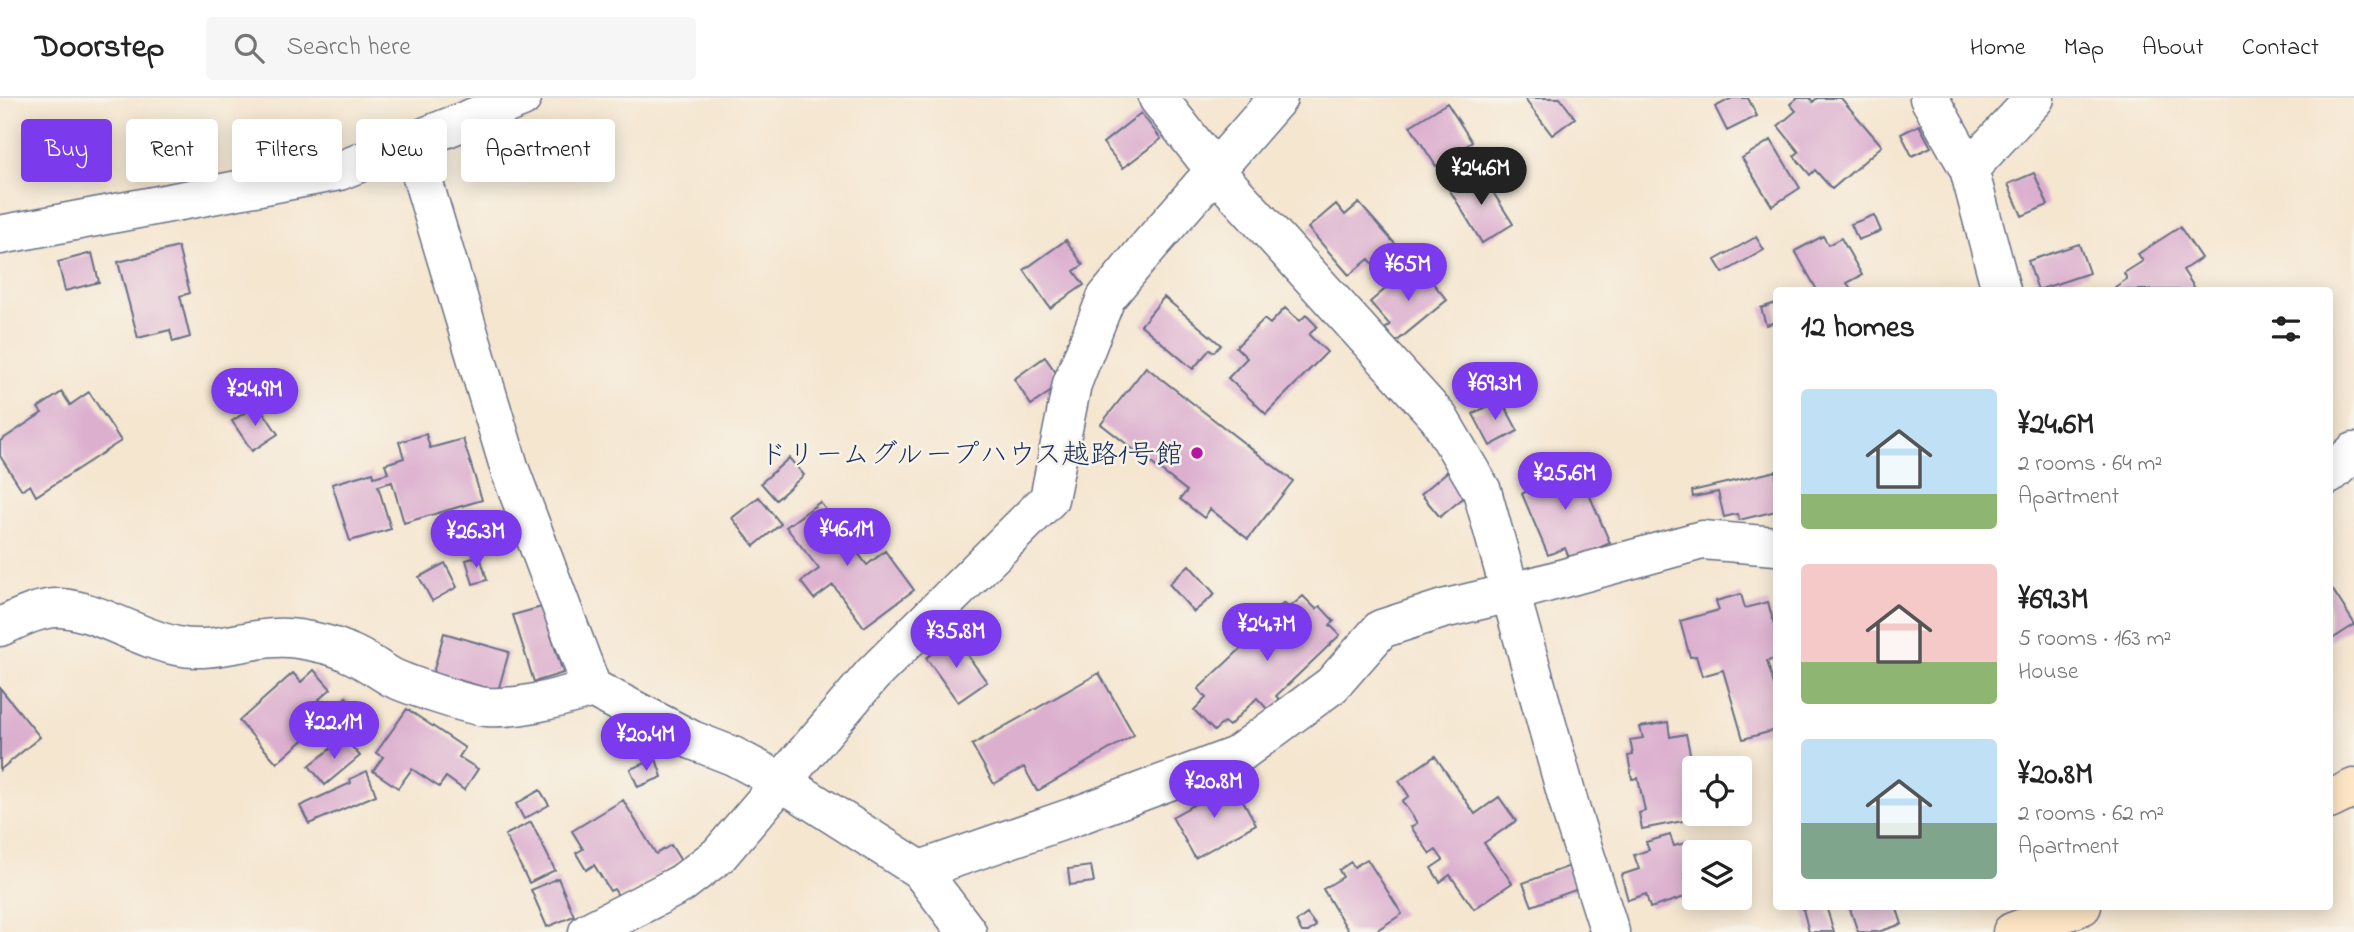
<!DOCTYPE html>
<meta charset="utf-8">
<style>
:root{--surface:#fff;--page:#f6f6f6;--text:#222;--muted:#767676;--line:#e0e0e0;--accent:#7c3aed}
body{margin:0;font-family:"Indie Flower","Klee One",sans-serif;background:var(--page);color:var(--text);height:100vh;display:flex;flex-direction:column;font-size:26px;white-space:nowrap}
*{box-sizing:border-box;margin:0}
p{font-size:23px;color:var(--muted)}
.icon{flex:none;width:38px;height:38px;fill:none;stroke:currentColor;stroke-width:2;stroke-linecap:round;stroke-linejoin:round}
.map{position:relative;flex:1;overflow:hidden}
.panel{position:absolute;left:1773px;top:189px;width:560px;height:623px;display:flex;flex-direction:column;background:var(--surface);border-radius:7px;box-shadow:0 4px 18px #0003}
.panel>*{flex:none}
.banner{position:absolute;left:21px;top:21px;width:665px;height:63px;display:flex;gap:14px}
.fabs{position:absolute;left:1682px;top:658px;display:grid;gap:14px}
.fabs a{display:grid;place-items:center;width:70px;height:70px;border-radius:7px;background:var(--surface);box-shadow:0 4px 18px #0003;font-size:35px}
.price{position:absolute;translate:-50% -60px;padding:0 16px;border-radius:24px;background:var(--accent);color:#fff;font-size:23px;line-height:46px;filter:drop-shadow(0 2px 4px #0008)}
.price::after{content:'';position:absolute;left:50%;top:42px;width:21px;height:16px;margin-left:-10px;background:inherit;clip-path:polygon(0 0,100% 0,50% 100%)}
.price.selected{background:#222;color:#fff}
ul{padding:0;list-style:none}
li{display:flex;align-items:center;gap:21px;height:175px;padding:0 28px}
li span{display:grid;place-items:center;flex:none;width:196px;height:140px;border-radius:7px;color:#555}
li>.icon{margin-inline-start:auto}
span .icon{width:84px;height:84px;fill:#fffc;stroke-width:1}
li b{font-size:30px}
h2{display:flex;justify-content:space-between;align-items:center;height:84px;padding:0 28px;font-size:30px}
.tag{padding:0 24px;border-radius:7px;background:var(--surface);box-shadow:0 4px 18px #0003;font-size:24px;line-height:63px}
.tag.selected{background:var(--accent);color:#fff}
header{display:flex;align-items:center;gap:42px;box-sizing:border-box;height:98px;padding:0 35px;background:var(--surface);border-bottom:2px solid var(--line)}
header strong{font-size:33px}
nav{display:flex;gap:38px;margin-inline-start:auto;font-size:24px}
.search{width:490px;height:63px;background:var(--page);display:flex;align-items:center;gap:18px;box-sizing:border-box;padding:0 24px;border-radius:7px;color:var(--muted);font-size:26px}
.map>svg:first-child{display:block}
</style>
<header>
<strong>Doorstep</strong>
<div class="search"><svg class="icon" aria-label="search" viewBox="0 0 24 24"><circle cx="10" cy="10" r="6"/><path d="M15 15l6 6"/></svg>Search here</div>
<nav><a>Home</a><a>Map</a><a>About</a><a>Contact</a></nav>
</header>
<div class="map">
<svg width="2354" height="834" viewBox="0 0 2354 834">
<rect width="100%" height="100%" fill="#f7f3e8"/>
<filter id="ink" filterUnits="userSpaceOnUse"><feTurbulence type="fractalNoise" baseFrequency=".0143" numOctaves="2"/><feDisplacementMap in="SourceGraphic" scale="14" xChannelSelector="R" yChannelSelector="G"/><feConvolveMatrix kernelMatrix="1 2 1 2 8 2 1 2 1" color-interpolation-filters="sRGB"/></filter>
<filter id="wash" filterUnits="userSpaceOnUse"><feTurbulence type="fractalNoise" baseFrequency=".00686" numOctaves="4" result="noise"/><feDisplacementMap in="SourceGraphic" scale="28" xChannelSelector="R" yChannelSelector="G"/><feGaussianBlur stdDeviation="1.57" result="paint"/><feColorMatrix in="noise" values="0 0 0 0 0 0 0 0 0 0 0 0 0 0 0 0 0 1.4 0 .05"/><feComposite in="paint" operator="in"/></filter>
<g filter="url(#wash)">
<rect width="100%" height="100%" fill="#f5e6d0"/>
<g id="blocks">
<path fill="#dcafcf" d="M 1524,0 L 1560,0 L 1575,20 L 1552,37 Z
M 1732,0 L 1748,0 L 1757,18 L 1727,33 L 1715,9 Z
M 1797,0 L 1810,0 L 1813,4 L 1817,0 L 1841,0 L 1882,48 L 1832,91 L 1815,72 L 1810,77 L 1794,58 L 1799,54 L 1778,28 L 1796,13 L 1790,6 Z
M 1447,5 L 1472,44 L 1436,68 L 1410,28 Z
M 1141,15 L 1161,41 L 1123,70 L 1103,45 Z
M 1919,27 L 1931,49 L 1912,58 L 1901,36 Z
M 1771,42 L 1800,90 L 1772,108 L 1742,60 Z
M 1479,72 L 1513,126 L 1482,145 L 1449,91 Z
M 2034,75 L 2048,107 L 2022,118 L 2008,86 Z
M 1359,105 L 1396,147 L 1373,166 L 1369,161 L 1349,177 L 1308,130 L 1336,106 L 1345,117 Z
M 1874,117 L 1881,133 L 1858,142 L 1851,126 Z
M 2180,129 L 2201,160 L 2183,172 L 2196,192 L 2117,192 L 2115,189 L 2127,181 L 2124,175 L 2143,163 L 2138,156 Z
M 1823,138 L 1828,147 L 1841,140 L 1862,177 L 1847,185 L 1852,192 L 1817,192 L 1795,153 Z
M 1756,139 L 1764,152 L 1723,175 L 1715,162 Z
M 1066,142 L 1083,167 L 1074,173 L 1084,187 L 1050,210 L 1024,172 Z
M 2079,146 L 2089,175 L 2038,192 L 2028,163 Z
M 178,149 L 190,195 L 180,198 L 190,239 L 173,244 L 170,232 L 138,240 L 118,164 Z
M 92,155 L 99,184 L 65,193 L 58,164 Z
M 1410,170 L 1415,177 L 1422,172 L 1447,202 L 1396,244 L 1385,231 L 1390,227 L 1370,204 Z
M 1164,199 L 1221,247 L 1214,254 L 1210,251 L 1193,271 L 1141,227 Z
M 1776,205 L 1776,224 L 1766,227 L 1761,210 Z
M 1285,210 L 1300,223 L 1306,217 L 1317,228 L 1309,237 L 1327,254 L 1266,316 L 1228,280 L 1247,260 L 1236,249 L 1264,221 L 1270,226 Z
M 1045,259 L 1063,285 L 1031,307 L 1014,281 Z
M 1146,269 L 1293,383 L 1248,441 L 1210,411 L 1204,420 L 1180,401 L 1187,393 L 1101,326 Z
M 62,294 L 70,307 L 89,294 L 121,343 L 36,398 L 30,387 L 22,392 L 0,358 L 0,343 L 42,315 L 38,310 Z
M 1501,301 L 1518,333 L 1490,348 L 1473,316 Z
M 258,306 L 278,336 L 252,353 L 232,323 Z
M 426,336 L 430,350 L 463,341 L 482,402 L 404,425 L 392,384 L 378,388 L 391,431 L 350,443 L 332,386 L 373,374 L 374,379 L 388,375 L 385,366 L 404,360 L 399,344 Z
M 789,360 L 804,377 L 776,402 L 761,385 Z
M 1574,361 L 1610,445 L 1570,462 L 1565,450 L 1548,457 L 1522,396 L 1529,392 L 1525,382 Z
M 1448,373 L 1468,396 L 1440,419 L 1421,396 Z
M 1776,373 L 1776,413 L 1739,422 L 1737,416 L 1724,419 L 1718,394 L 1693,399 L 1692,393 Z
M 759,399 L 781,426 L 754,448 L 732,420 Z
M 820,404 L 867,467 L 885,453 L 914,492 L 864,529 L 833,487 L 814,501 L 801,484 L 819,471 L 786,429 Z
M 480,458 L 487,482 L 473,486 L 466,462 Z
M 445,465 L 457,489 L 432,503 L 419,479 Z
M 1189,467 L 1215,496 L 1194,514 L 1169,486 Z
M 2329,486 L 2354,525 L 2354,527 L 2329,543 Z
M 1741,496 L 1745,510 L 1768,504 L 1776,534 L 1776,561 L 1767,563 L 1776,594 L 1776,632 L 1743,641 L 1723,572 L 1702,578 L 1696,558 L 1690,559 L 1680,523 L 1719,512 L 1716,503 Z
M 1303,498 L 1316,511 L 1320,508 L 1334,523 L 1330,527 L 1340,537 L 1276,598 L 1280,602 L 1269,613 L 1257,600 L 1229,628 L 1224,624 L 1214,633 L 1194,612 L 1206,600 L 1198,591 L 1266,527 L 1263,524 L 1284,505 L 1289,510 Z
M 542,509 L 563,575 L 534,584 L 513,517 Z
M 444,535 L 509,554 L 498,593 L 433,575 Z
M 954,539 L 987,584 L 958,604 L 926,560 Z
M 314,572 L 331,591 L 319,601 L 330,614 L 346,599 L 354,608 L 332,628 L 326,622 L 277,665 L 239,623 L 293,575 L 301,584 Z
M 1099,575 L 1134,637 L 1037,693 L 1024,669 L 994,686 L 972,647 Z
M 0,590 L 40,639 L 0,672 Z
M 407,611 L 465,650 L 459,659 L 478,671 L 464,692 L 446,679 L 439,689 L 412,671 L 398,690 L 373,673 L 383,659 L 376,655 Z
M 1668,624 L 1670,639 L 1686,636 L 1694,674 L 1694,716 L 1702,716 L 1703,719 L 1642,731 L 1639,715 L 1645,713 L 1638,680 L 1632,681 L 1628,658 L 1633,657 L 1630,642 L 1643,640 L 1640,629 Z
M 344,640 L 360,658 L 325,687 L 309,668 Z
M 1435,658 L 1475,716 L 1499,699 L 1516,723 L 1484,745 L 1512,785 L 1474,811 L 1450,777 L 1440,784 L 1431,770 L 1443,762 L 1436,752 L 1430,756 L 1411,729 L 1417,725 L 1402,703 L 1409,698 L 1399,683 Z
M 656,661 L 662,679 L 638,689 L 630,671 Z
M 367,673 L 376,697 L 309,726 L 300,708 L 351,685 L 350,681 Z
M 1233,685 L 1256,726 L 1195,760 L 1172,719 Z
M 540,692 L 549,707 L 524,721 L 516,706 Z
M 623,702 L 656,756 L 671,747 L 681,763 L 619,799 L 614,791 L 610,793 L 594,767 L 586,772 L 576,755 L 583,751 L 572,733 Z
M 531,724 L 555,772 L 529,785 L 505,737 Z
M 1670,737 L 1674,748 L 1686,745 L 1694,769 L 1694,773 L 1684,776 L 1691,797 L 1650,810 L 1646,796 L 1628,802 L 1621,777 L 1639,771 L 1634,757 L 1649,752 L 1646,744 Z
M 1367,761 L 1402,816 L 1374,834 L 1349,834 L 1323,791 L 1343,779 L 1339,772 L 1351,764 L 1354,769 Z
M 1091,768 L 1094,784 L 1070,787 L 1068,771 Z
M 1570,768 L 1578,791 L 1532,808 L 1523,785 Z
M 558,780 L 574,818 L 547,829 L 531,792 Z
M 1813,808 L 1826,808 L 1834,834 L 1809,834 L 1803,811 Z
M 1849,808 L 1896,808 L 1902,826 L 1878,834 L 1858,834 Z
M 1307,816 L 1316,828 L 1308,834 L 1302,834 L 1296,824 Z"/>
</g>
</g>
<g filter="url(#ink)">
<use href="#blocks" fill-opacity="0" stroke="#676f86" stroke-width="2"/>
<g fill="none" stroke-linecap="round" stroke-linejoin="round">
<g stroke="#676f86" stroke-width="41">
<path id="street" d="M 1158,0 L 1216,74 L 1439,320 L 1482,393 L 1571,713 L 1610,834
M 1929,0 L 1969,71 L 2001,192
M 412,46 L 510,372 L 592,590 L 692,642 L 733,658 L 782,684 L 920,772 L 967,834
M 1969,71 L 2035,0
M 0,137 L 339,73 L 522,0
M 2329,377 L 2354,354
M 0,529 C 18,521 40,509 60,510 C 98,512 139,541 177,548 C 218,557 258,534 298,541 C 316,544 333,547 349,555 C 364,561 377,571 391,579 C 408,587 469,608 487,609 C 521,611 560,600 592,590
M 920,772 L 1076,718 L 1236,658 L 1332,587 L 1381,531 L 1443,511 L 1510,495 L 1702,442 L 1776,448
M 588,834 L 681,786 L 719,757 L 872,577 L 1049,401 L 1072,286 L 1106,200 L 1143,155 L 1278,0"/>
</g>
<g stroke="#676f86" stroke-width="41">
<path id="secondary" d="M 2329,702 L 2354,690
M 2012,834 L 2082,808"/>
</g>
<use href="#street" stroke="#fff" stroke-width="38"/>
<use href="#secondary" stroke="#fee5c5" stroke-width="38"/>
</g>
</g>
<circle fill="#b5179e" stroke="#f7f3e8" stroke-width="2.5" cx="1197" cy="355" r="7"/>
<g text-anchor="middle" stroke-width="5" stroke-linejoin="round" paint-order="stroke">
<g font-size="28" fill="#1b2f5e" stroke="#f7f3e8" text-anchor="end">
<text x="1183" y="365">ドリームグループハウス越路1号館</text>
</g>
</g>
</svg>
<div class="fabs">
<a><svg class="icon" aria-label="locate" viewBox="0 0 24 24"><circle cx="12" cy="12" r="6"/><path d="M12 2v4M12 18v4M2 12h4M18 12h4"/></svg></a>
<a><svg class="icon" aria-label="layers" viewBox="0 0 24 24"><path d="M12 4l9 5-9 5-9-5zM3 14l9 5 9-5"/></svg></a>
</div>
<b class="price selected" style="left:1481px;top:109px">¥24.6M</b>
<b class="price" style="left:1408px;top:205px">¥65M</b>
<b class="price" style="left:1495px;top:324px">¥69.3M</b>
<b class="price" style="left:255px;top:330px">¥24.9M</b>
<b class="price" style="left:1565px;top:414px">¥25.6M</b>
<b class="price" style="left:847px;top:470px">¥46.1M</b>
<b class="price" style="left:476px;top:472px">¥26.3M</b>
<b class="price" style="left:1267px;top:565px">¥24.7M</b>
<b class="price" style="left:956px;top:572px">¥35.8M</b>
<b class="price" style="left:334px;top:663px">¥22.1M</b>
<b class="price" style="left:646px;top:675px">¥20.4M</b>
<b class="price" style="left:1214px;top:722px">¥20.8M</b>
<div class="banner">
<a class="tag selected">Buy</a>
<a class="tag">Rent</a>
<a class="tag">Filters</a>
<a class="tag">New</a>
<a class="tag">Apartment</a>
</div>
<section class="panel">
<h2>12 homes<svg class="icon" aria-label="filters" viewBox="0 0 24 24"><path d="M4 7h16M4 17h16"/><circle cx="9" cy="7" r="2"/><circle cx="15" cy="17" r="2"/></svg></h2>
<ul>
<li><span style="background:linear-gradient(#bfe0f5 75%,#8fb573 0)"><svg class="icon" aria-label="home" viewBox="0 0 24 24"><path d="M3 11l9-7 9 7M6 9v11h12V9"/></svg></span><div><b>¥24.6M</b><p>2 rooms · 64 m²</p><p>Apartment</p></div></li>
<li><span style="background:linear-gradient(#f6c9c9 70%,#8fb573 0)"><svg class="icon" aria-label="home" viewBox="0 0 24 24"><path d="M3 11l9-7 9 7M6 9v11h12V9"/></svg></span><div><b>¥69.3M</b><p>5 rooms · 163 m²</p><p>House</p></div></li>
<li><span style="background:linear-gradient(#bfe0f5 60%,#7fa58c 0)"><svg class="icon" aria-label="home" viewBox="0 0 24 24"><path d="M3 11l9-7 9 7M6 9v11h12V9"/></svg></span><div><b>¥20.8M</b><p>2 rooms · 62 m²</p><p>Apartment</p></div></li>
</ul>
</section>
</div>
